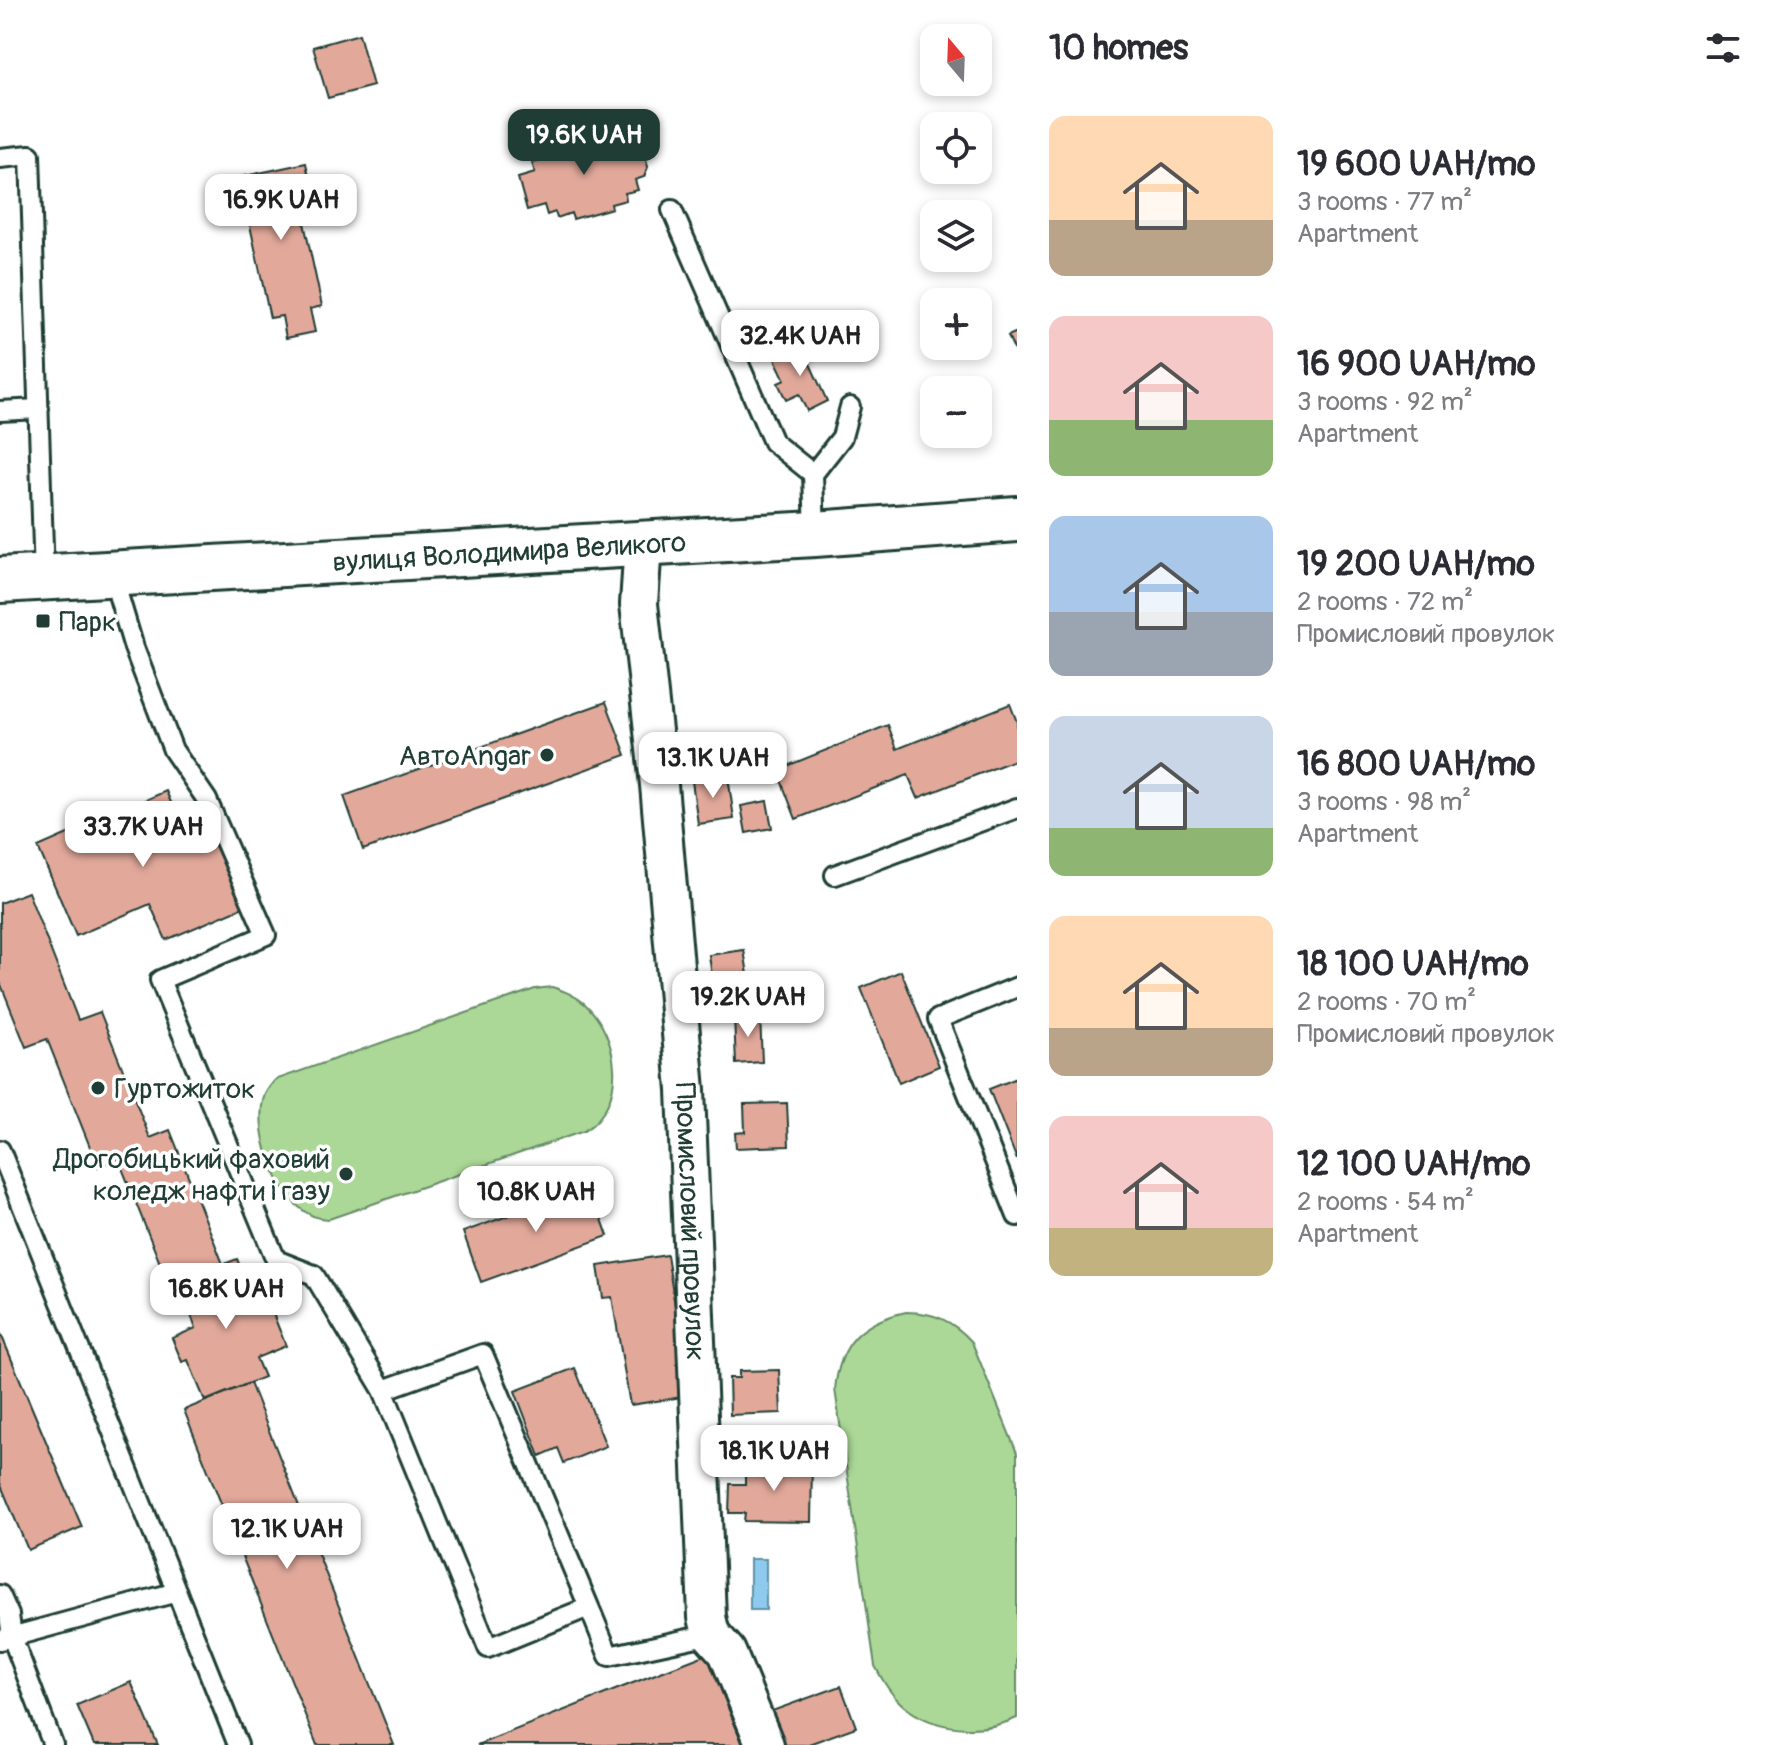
<!DOCTYPE html>
<meta charset="utf-8">
<style>
:root{--surface:#fff;--page:#f7f7f7;--text:#2b2b33;--muted:#7c7c81;--accent:#1f3d34}
body{margin:0;font-family:Pangolin,sans-serif;background:var(--page);color:var(--text);height:100vh;display:flex;flex-direction:column;font-size:30px;white-space:nowrap}
*{box-sizing:border-box;margin:0}
p{font-size:26px;color:var(--muted)}
.icon{flex:none;width:44px;height:44px;fill:none;stroke:currentColor;stroke-width:2;stroke-linecap:round;stroke-linejoin:round}
.map{position:relative;flex:1;overflow:hidden}
.drawer{display:flex;flex-direction:column;background:var(--surface);width:760px}
.drawer>*{flex:none}
.needle{width:52px;rotate:341deg}
.controls{position:absolute;left:920px;top:24px;display:grid;gap:16px}
.controls a{display:grid;place-items:center;width:72px;height:72px;border-radius:16px;background:var(--surface);box-shadow:0 4px 12px #0003;font-size:40px}
.price{position:absolute;translate:-50% -68px;padding:0 18px;border-radius:16px;background:#fff;color:#222;font-size:26px;line-height:52px;filter:drop-shadow(0 2px 4px #0008)}
.price::after{content:'';position:absolute;left:50%;top:48px;width:24px;height:18px;margin-left:-12px;background:inherit;clip-path:polygon(0 0,100% 0,50% 100%)}
.price.selected{background:var(--accent);color:#fff}
ul{padding:0;list-style:none}
li{display:flex;align-items:center;gap:24px;height:200px;padding:0 32px}
li span{display:grid;place-items:center;flex:none;width:224px;height:160px;border-radius:16px;color:#555}
li>.icon{margin-inline-start:auto}
span .icon{width:96px;height:96px;fill:#fffc;stroke-width:1}
li b{font-size:34px}
h2{display:flex;justify-content:space-between;align-items:center;height:96px;padding:0 32px;font-size:34px}
main{display:flex;flex:1;min-height:0}
.map>svg:first-child{display:block}
</style>
<main>
<div class="map">
<svg width="1017" height="1745" viewBox="0 0 1017 1745">
<rect width="100%" height="100%" fill="#fff"/>
<filter id="ink" filterUnits="userSpaceOnUse"><feTurbulence type="fractalNoise" baseFrequency=".0125" numOctaves="2"/><feDisplacementMap in="SourceGraphic" scale="16" xChannelSelector="R" yChannelSelector="G"/><feConvolveMatrix kernelMatrix="1 2 1 2 8 2 1 2 1" color-interpolation-filters="sRGB"/></filter>
<g filter="url(#ink)">
<path fill="#abd897" stroke="#658a66" stroke-width="2" d="M 552,987 C 564,991 575,995 585,1004 C 620,1037 628,1104 584,1131 L 329,1219 C 282,1220 252,1135 264,1097 C 266,1090 271,1085 275,1080 L 535,989 Z
M 906,1312 C 934,1312 953,1321 972,1342 L 1017,1453 L 1017,1718 C 982,1734 934,1731 904,1706 C 891,1695 883,1681 875,1666 L 835,1389 C 840,1343 861,1322 906,1312 Z"/>
<path fill="#8dcaee" stroke="#6192a4" stroke-width="2" d="M 750,1559 L 766,1559 L 766,1610 L 750,1610 Z"/>
<path fill="#e2a99b" stroke="#1f3d34" stroke-width="2" d="M 359,34 L 373,86 L 328,98 L 313,47 Z
M 592,135 L 593,139 L 608,135 L 610,141 L 623,138 L 626,147 L 635,145 L 644,151 L 648,167 L 644,177 L 635,180 L 638,190 L 625,193 L 626,200 L 611,204 L 612,208 L 573,219 L 571,213 L 557,218 L 555,212 L 547,215 L 544,205 L 527,210 L 518,178 L 535,173 L 532,163 L 541,161 L 539,156 L 554,151 L 553,146 Z
M 306,163 L 314,201 L 300,204 L 322,306 L 310,309 L 315,332 L 286,338 L 282,316 L 270,318 L 248,216 L 234,219 L 226,180 Z
M 1017,332 L 1017,356 L 1008,336 Z
M 801,344 L 827,401 L 807,411 L 799,394 L 786,400 L 778,383 L 785,380 L 774,357 Z
M 606,702 L 626,755 L 363,850 L 344,796 Z
M 1010,704 L 1017,722 L 1017,759 L 918,798 L 908,775 L 796,819 L 777,770 L 888,725 L 897,749 Z
M 728,776 L 734,819 L 698,824 L 692,781 Z
M 166,791 L 179,821 L 205,810 L 246,906 L 166,940 L 150,904 L 76,936 L 38,847 Z
M 767,801 L 772,828 L 746,833 L 741,806 Z
M 28,892 L 78,1020 L 100,1012 L 150,1138 L 170,1130 L 223,1264 L 169,1286 L 118,1158 L 98,1167 L 47,1039 L 26,1047 L 0,982 L 0,903 Z
M 744,950 L 752,999 L 716,1004 L 709,955 Z
M 901,971 L 939,1066 L 899,1083 L 861,988 Z
M 760,1015 L 762,1062 L 736,1064 L 734,1016 Z
M 1017,1078 L 1017,1160 L 989,1089 Z
M 787,1103 L 789,1146 L 736,1148 L 735,1133 L 745,1132 L 744,1104 Z
M 590,1186 L 608,1236 L 481,1282 L 463,1232 Z
M 667,1255 L 689,1396 L 630,1405 L 612,1297 L 603,1298 L 598,1266 Z
M 237,1259 L 257,1308 L 269,1304 L 286,1346 L 256,1358 L 264,1377 L 205,1401 L 188,1360 L 182,1362 L 172,1338 L 196,1328 L 178,1282 Z
M 0,1332 L 82,1527 L 28,1550 L 0,1483 Z
M 575,1368 L 606,1446 L 564,1463 L 558,1448 L 540,1456 L 515,1391 Z
M 779,1370 L 781,1413 L 730,1415 L 729,1378 L 739,1378 L 739,1371 Z
M 250,1383 L 394,1745 L 317,1745 L 184,1410 Z
M 745,1463 L 812,1463 L 811,1522 L 744,1521 L 745,1513 L 729,1513 L 730,1484 L 745,1484 Z
M 707,1654 L 743,1745 L 477,1745 L 648,1677 Z
M 131,1682 L 158,1745 L 94,1745 L 77,1705 Z
M 841,1686 L 856,1727 L 806,1745 L 785,1745 L 772,1711 Z"/>
<g fill="none" stroke-linecap="round" stroke-linejoin="round">
<g stroke="#1f3d34" stroke-width="24">
<path id="service" d="M 0,158 L 30,155 L 44,578
M 672,210 L 773,442 L 813,474 L 815,534
M 0,411 L 39,409
M 813,474 L 842,437 L 850,407
M 112,574 L 134,648 L 173,750 L 207,800 L 266,935 L 160,980 L 276,1260 L 314,1275 L 383,1390 L 488,1648 L 589,1607 L 483,1354 L 383,1390
M 835,875 L 1017,808
M 1017,987 L 938,1019 L 1017,1216
M 0,1150 L 238,1745
M 0,1595 L 9,1615 L 12,1637 L 53,1745
M 589,1607 L 609,1656 L 711,1634
M 0,1640 L 177,1592"/>
</g>
<g stroke="#1f3d34" stroke-width="42">
<g id="minor">
<path id="s1" d="M 643,544 L 639,604 L 659,785 L 686,1090 L 707,1617 L 711,1634 L 727,1652 L 765,1745"/>
</g>
</g>
<g stroke="#1f3d34" stroke-width="50">
<g id="tertiary">
<path id="s2" d="M 0,580 L 815,534 L 1017,519"/>
</g>
</g>
<use href="#service" stroke="#fff" stroke-width="18"/>
<use href="#minor" stroke="#fff" stroke-width="36"/>
<use href="#tertiary" stroke="#fff" stroke-width="44"/>
</g>
</g>
<g fill="#1f3d34" stroke="#fff" stroke-width="3">
<rect x="35" y="613" width="16" height="16" rx="4"/>
<circle cx="547" cy="755" r="8"/>
<circle cx="98" cy="1088" r="8"/>
<circle cx="346" cy="1174" r="8"/>
</g>
<g text-anchor="middle" stroke-width="7" stroke-linejoin="round" paint-order="stroke">
<g font-size="28" fill="#1f3d34" stroke="#fff">
<text dy="10" stroke="none"><textPath href="#s2" startOffset="510">вулиця Володимира Великого</textPath></text>
<text dy="10" stroke="none"><textPath href="#s1" startOffset="680">Промисловий провулок</textPath></text>
</g>
<g font-size="28" fill="#1f3d34" stroke="#fff" text-anchor="start">
<text x="59" y="631">Парк</text>
<text x="531" y="765" text-anchor="end">АвтоAngar</text>
<text x="114" y="1098">Гуртожиток</text>
<text x="330" y="1168" text-anchor="end">Дрогобицький фаховий<tspan x="330" dy="32">коледж нафти і газу</tspan></text>
</g>
</g>
</svg>
<div class="controls">
<a><svg class="needle" viewBox="-14 -14 28 28"><path d="M0-13l5 13h-10z" fill="#e53935"/><path d="M0 13l5-13h-10z" fill="#7c7c81"/></svg></a>
<a><svg class="icon" aria-label="locate" viewBox="0 0 24 24"><circle cx="12" cy="12" r="6"/><path d="M12 2v4M12 18v4M2 12h4M18 12h4"/></svg></a>
<a><svg class="icon" aria-label="layers" viewBox="0 0 24 24"><path d="M12 4l9 5-9 5-9-5zM3 14l9 5 9-5"/></svg></a>
<a>+</a>
<a>−</a>
</div>
<b class="price selected" style="left:584px;top:177px">19.6K UAH</b>
<b class="price" style="left:281px;top:242px">16.9K UAH</b>
<b class="price" style="left:800px;top:378px">32.4K UAH</b>
<b class="price" style="left:713px;top:800px">13.1K UAH</b>
<b class="price" style="left:143px;top:869px">33.7K UAH</b>
<b class="price" style="left:748px;top:1039px">19.2K UAH</b>
<b class="price" style="left:536px;top:1234px">10.8K UAH</b>
<b class="price" style="left:226px;top:1331px">16.8K UAH</b>
<b class="price" style="left:774px;top:1493px">18.1K UAH</b>
<b class="price" style="left:287px;top:1571px">12.1K UAH</b>
</div>
<section class="drawer">
<h2>10 homes<svg class="icon" aria-label="filters" viewBox="0 0 24 24"><path d="M4 7h16M4 17h16"/><circle cx="9" cy="7" r="2"/><circle cx="15" cy="17" r="2"/></svg></h2>
<ul>
<li><span style="background:linear-gradient(#ffd9b3 65%,#b9a48a 0)"><svg class="icon" aria-label="home" viewBox="0 0 24 24"><path d="M3 11l9-7 9 7M6 9v11h12V9"/></svg></span><div><b>19 600 UAH/mo</b><p>3 rooms · 77 m²</p><p>Apartment</p></div></li>
<li><span style="background:linear-gradient(#f6c9c9 65%,#8fb573 0)"><svg class="icon" aria-label="home" viewBox="0 0 24 24"><path d="M3 11l9-7 9 7M6 9v11h12V9"/></svg></span><div><b>16 900 UAH/mo</b><p>3 rooms · 92 m²</p><p>Apartment</p></div></li>
<li><span style="background:linear-gradient(#a9c7e8 60%,#9aa5b1 0)"><svg class="icon" aria-label="home" viewBox="0 0 24 24"><path d="M3 11l9-7 9 7M6 9v11h12V9"/></svg></span><div><b>19 200 UAH/mo</b><p>2 rooms · 72 m²</p><p>Промисловий провулок</p></div></li>
<li><span style="background:linear-gradient(#c9d6e8 70%,#8fb573 0)"><svg class="icon" aria-label="home" viewBox="0 0 24 24"><path d="M3 11l9-7 9 7M6 9v11h12V9"/></svg></span><div><b>16 800 UAH/mo</b><p>3 rooms · 98 m²</p><p>Apartment</p></div></li>
<li><span style="background:linear-gradient(#ffd9b3 70%,#b9a48a 0)"><svg class="icon" aria-label="home" viewBox="0 0 24 24"><path d="M3 11l9-7 9 7M6 9v11h12V9"/></svg></span><div><b>18 100 UAH/mo</b><p>2 rooms · 70 m²</p><p>Промисловий провулок</p></div></li>
<li><span style="background:linear-gradient(#f6c9c9 70%,#c2b280 0)"><svg class="icon" aria-label="home" viewBox="0 0 24 24"><path d="M3 11l9-7 9 7M6 9v11h12V9"/></svg></span><div><b>12 100 UAH/mo</b><p>2 rooms · 54 m²</p><p>Apartment</p></div></li>
</ul>
</section>
</main>
